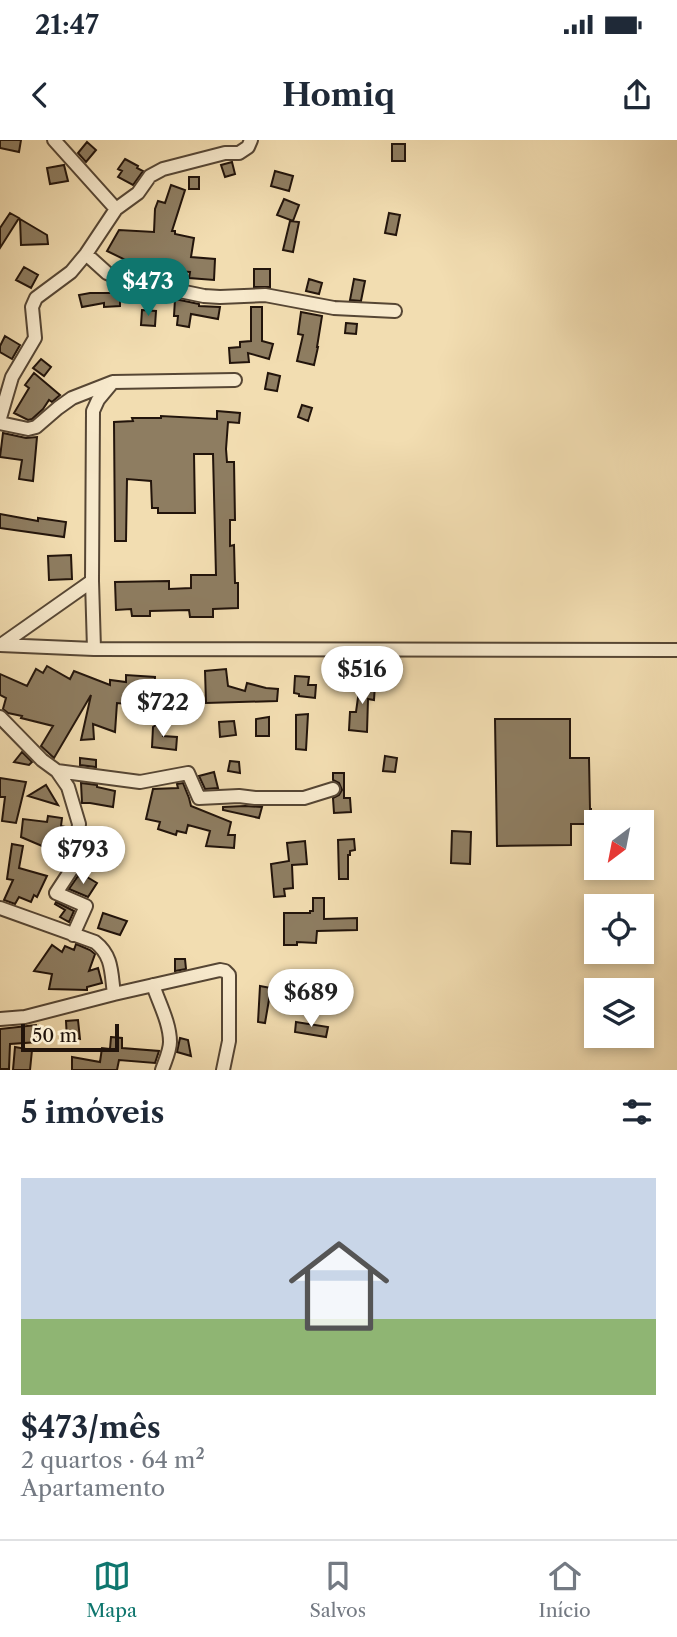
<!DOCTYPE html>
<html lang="pt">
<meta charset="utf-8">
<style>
:root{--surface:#fff;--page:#f6f6f7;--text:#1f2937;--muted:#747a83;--line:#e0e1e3;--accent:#0f766e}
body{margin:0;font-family:"Libre Caslon Text",serif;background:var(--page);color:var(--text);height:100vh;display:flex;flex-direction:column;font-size:26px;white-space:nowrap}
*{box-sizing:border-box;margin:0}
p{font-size:23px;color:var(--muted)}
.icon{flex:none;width:38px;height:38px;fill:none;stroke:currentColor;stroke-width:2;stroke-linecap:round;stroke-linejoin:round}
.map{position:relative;height:930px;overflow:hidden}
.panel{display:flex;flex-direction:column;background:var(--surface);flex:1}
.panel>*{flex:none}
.needle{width:46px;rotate:212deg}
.tools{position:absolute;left:584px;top:670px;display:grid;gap:14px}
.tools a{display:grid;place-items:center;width:70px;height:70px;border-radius:0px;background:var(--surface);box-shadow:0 4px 10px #0003;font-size:35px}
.scale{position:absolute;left:21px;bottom:18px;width:98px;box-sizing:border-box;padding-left:7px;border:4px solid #22140b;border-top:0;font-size:19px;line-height:24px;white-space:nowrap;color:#22140b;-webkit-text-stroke:5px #f7e9cc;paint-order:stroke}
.price{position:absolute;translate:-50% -60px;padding:0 16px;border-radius:24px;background:#fff;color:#222;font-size:23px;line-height:46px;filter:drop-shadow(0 2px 4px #0008)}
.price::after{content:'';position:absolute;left:50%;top:42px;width:21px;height:16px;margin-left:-10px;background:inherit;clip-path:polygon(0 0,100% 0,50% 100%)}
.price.active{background:var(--accent);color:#fff}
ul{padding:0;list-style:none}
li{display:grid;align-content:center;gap:14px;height:371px;padding:0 21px}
li span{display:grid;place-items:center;height:217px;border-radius:0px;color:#555}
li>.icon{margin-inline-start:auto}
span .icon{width:126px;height:126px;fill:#fffc;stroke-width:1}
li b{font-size:30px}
h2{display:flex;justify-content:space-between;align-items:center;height:84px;padding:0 21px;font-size:30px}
.status{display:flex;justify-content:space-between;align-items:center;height:49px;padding:0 35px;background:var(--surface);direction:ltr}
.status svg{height:19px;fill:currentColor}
header{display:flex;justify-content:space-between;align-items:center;height:91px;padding:0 21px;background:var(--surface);font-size:32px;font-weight:700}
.dock{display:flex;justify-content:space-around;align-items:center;height:98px;border-top:2px solid var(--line);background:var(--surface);font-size:19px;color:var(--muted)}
.dock a{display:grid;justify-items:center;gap:4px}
.dock .active{color:var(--accent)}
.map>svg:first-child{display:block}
</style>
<div class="status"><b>21:47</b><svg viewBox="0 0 49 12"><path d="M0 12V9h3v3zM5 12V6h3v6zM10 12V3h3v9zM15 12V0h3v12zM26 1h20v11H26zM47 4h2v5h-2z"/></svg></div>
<header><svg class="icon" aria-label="back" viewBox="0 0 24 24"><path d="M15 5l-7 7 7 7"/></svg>Homiq<svg class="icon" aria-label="share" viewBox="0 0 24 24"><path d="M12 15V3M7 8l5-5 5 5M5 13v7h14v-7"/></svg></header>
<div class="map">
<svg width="677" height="930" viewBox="0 0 677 930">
<rect width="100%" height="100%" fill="#f2ddb1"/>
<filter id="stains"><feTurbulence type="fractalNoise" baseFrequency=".00286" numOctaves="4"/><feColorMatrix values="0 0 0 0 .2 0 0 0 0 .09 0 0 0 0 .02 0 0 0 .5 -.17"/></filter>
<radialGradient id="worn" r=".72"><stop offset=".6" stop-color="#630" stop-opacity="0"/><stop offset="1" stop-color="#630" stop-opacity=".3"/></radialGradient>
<path fill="#8e7d61" stroke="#22140b" stroke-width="2" d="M 0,0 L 21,0 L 19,12 L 0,8 Z
M 87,2 L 96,10 L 86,22 L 78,13 Z
M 392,4 L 405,4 L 405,21 L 392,21 Z
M 125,19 L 138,26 L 137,28 L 143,31 L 133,45 L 118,37 L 122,31 L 118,29 Z
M 232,22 L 235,34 L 225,37 L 221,25 Z
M 64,25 L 68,41 L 50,44 L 47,28 Z
M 275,31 L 293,36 L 289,51 L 271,46 Z
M 189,37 L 199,37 L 199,49 L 189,49 Z
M 171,45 L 185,50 L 172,91 L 175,91 L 175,94 L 194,98 L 191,117 L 215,119 L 214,140 L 189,138 L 190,132 L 154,130 L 153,136 L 137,133 L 138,126 L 107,111 L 119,90 L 154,92 L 155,69 L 158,61 L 165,63 Z
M 284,59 L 299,65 L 293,81 L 277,75 Z
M 10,73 L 19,78 L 0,108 L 0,88 Z
M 389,73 L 400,75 L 396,95 L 385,93 Z
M 20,79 L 47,95 L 48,104 L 21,105 Z
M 290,81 L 299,82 L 293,112 L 283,110 Z
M 24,127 L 38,135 L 31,148 L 16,140 Z
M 254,129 L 270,129 L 270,147 L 254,147 Z
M 309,139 L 322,143 L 319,154 L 306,151 Z
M 354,139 L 365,141 L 361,161 L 350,160 Z
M 90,153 L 128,153 L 128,159 L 120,161 L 120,166 L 104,167 L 104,163 L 82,167 L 79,155 Z
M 175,159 L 199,164 L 199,166 L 220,167 L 218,179 L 191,174 L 189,187 L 177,185 L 178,176 L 174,176 Z
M 251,167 L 262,167 L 262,201 L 273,204 L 269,219 L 248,213 L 249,222 L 230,223 L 229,208 L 240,207 L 240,202 L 251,201 Z
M 142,170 L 156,171 L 155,186 L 141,185 Z
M 301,172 L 322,176 L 317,207 L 318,207 L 314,225 L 297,221 L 303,195 L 298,194 Z
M 346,183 L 357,184 L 356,194 L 345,193 Z
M 5,196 L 20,205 L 12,219 L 0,212 L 0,206 Z
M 41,219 L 51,227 L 44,236 L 33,228 Z
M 34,233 L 60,255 L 52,262 L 49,260 L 43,269 L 32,279 L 28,280 L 14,273 L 29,248 L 25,245 Z
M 268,233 L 280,236 L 277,251 L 265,249 Z
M 302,265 L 312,268 L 308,281 L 298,277 Z
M 217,271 L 240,273 L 239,283 L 228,282 L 226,309 L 227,322 L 234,322 L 235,380 L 230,380 L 230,406 L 234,405 L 235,443 L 238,443 L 238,468 L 213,469 L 213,477 L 190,477 L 189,470 L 150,471 L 150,476 L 132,476 L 131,469 L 116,470 L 115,442 L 169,441 L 169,449 L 191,448 L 191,435 L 216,435 L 213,314 L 194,314 L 195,373 L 158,373 L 158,368 L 152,368 L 151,341 L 127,339 L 126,401 L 115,401 L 114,282 L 133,281 L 132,278 L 161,278 L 161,276 L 217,279 Z
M 3,293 L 26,298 L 37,297 L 33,341 L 19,339 L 22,320 L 0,317 Z
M 0,374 L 38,381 L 38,378 L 66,382 L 64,397 L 0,388 Z
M 71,415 L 72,439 L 49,440 L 48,416 Z
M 47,526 L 70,539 L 74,531 L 110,545 L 110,540 L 126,542 L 126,535 L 155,537 L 154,558 L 126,556 L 126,564 L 117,563 L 115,592 L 93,584 L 94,599 L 81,600 L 91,555 L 54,618 L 41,606 L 53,586 L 21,578 L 22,576 L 8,573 L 3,569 L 6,558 L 0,555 L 0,534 L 27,546 L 36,529 L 43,533 Z
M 226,529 L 228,546 L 245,551 L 247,543 L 266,548 L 278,549 L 277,561 L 206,563 L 205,531 Z
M 295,536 L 309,537 L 308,545 L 316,545 L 315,558 L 299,556 L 299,554 L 294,553 Z
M 361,536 L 368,536 L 368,543 L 375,544 L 374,560 L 368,559 L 367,592 L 349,590 L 350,572 L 356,572 Z
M 174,549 L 184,550 L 182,564 L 167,563 L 168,552 L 174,552 Z
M 308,574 L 306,610 L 296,609 L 296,575 Z
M 269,577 L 269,596 L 256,596 L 256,579 Z
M 495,579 L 570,579 L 570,618 L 589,618 L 590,669 L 591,669 L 591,684 L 571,684 L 571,705 L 497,706 Z
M 234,581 L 236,595 L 220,597 L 219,582 Z
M 159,583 L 164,587 L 163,596 L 177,597 L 176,610 L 152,607 L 153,587 Z
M 22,612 L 32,622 L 29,625 L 14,622 Z
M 385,616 L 397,618 L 395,632 L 383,631 Z
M 80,618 L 96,620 L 96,627 L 80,625 Z
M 230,621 L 239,622 L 240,633 L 228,631 Z
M 214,632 L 218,648 L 205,649 L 199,636 Z
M 333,633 L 344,633 L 344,658 L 350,658 L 351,672 L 334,673 L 333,658 L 339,655 L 342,650 L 339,643 L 333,640 Z
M 0,638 L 26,642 L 16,683 L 2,681 L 5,657 L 0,657 Z
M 81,643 L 97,645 L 97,647 L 115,651 L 113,667 L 90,663 L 82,663 Z
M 183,643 L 189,658 L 191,666 L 231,682 L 228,695 L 235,695 L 234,708 L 206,706 L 210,691 L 188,685 L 186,693 L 177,691 L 176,695 L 158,689 L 160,682 L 146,679 L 153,649 L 178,648 L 177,644 Z
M 46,645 L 58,665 L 28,656 Z
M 245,666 L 262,667 L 259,678 L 223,670 L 223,667 Z
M 48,676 L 62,678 L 61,686 L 70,688 L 68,706 L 59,703 L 56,712 L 21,697 L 23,679 L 47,682 Z
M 452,691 L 471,692 L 470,724 L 451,723 Z
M 354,699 L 355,710 L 350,711 L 350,715 L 348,715 L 348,739 L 339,739 L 338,700 Z
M 305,701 L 307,724 L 292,725 L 293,748 L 284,749 L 285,756 L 274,757 L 271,724 L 289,721 L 287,703 Z
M 12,704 L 23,706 L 19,728 L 47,736 L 37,757 L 34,755 L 31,762 L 19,757 L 15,764 L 4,760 L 13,740 L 7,739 Z
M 78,736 L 85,740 L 87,737 L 97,743 L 88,757 L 69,749 Z
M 313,758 L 324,758 L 324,779 L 357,778 L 357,790 L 317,791 L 316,803 L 297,802 L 297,805 L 284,805 L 284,773 L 310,773 L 310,771 L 313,771 Z
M 56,762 L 74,771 L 69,782 L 60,777 L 65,770 L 55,764 Z
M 103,773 L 127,781 L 120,795 L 98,788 Z
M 76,804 L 90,810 L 95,814 L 89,831 L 98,828 L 102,843 L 87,847 L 87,850 L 49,849 L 52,834 L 34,831 L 52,805 L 62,812 L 65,806 L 74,810 Z
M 175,819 L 185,819 L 186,829 L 175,831 Z
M 260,846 L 271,848 L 265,883 L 258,882 Z
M 78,880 L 80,899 L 67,900 L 66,881 Z
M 296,882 L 328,887 L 326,897 L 295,892 Z
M 36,885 L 39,902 L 10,904 L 9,929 L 0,929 L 0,889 Z
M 111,897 L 122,898 L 122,908 L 159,911 L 155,923 L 119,920 L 117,930 L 72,930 L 72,917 L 100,922 L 102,908 L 110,909 Z
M 180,898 L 188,900 L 191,916 L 177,912 Z
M 15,907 L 32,910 L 30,930 L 13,930 Z"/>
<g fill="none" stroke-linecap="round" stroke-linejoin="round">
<g stroke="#564634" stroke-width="16">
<path id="minor" d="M 54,0 L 116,69
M 86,114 L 107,133 L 122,139 L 204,156 L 220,157 L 265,155 L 334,168 L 395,171
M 0,278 L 12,237 L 35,198 L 32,167 L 36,158 L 71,132 L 86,114 L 116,69 L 138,53 L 150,36 L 163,29 L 225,13 L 239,13 L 248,7 L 251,0
M 0,283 L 28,289 L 36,287 L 58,268 L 72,258 L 113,242 L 235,240
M 0,505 L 94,509 L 677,510
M 1,505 L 92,441
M 94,509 L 92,441 L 93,271 L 98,260 L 113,242
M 0,577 L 42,620 L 57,631 L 68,647 L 79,684 L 75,724 L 56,753 L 86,766 L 73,795
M 57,631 L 140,642 L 188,633 L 199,658 L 239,656 L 255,658 L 304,658 L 333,649
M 0,768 L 95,802 C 113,816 111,833 114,854
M 153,845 C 159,863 170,883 170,902 C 170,911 165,921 162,930
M 0,879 L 25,877 L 114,854 L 220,830 L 225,831 L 229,835 L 229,901 L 223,930"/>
</g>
<use href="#minor" stroke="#f7e9cc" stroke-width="12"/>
</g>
<rect width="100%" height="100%" filter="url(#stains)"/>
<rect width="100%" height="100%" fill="url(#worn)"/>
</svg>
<div class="tools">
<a><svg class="needle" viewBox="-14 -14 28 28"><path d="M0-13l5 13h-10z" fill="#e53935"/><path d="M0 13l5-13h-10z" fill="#747a83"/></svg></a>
<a><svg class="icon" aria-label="locate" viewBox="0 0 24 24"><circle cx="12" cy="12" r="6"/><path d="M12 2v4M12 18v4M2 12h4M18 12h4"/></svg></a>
<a><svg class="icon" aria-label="layers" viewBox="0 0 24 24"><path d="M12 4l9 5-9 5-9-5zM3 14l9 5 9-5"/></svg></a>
</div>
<div class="scale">50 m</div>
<b class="price active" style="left:148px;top:178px">$473</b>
<b class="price" style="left:362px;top:566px">$516</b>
<b class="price" style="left:163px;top:599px">$722</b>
<b class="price" style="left:83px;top:746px">$793</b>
<b class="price" style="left:311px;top:889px">$689</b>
</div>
<section class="panel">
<h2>5 imóveis<svg class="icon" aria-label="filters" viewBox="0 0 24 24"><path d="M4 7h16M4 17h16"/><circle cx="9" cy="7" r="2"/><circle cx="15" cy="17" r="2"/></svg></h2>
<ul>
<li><span style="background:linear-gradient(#c9d6e8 65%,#8fb573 0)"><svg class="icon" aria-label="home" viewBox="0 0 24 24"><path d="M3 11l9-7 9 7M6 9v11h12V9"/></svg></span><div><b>$473/mês</b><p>2 quartos · 64 m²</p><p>Apartamento</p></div></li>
</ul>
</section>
<nav class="dock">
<a class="active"><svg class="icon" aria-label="map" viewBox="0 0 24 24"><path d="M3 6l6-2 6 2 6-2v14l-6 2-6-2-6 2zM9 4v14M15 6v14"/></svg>Mapa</a>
<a><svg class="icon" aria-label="saved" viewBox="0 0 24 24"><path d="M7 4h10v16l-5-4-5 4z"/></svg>Salvos</a>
<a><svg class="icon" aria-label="home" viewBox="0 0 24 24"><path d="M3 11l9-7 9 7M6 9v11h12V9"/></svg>Início</a>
</nav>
